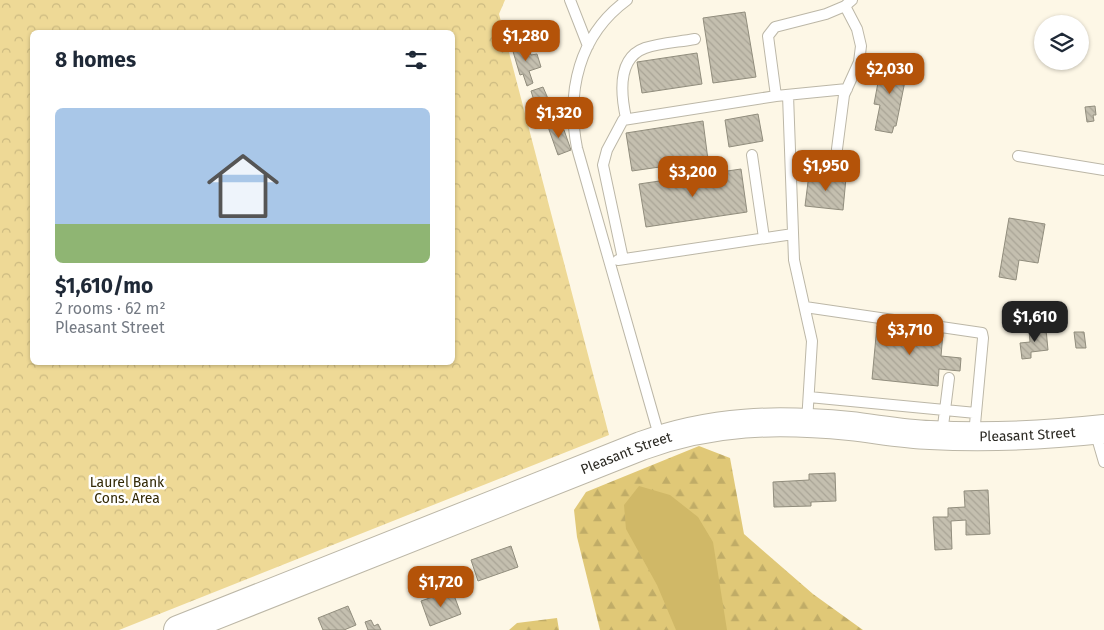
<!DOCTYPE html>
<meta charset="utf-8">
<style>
:root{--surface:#fff;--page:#f6f6f7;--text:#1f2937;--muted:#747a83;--line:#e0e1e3;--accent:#b45309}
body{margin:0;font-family:"Fira Sans",sans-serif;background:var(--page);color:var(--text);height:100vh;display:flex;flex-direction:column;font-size:19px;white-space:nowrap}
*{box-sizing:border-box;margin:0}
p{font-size:16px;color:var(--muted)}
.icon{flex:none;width:28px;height:28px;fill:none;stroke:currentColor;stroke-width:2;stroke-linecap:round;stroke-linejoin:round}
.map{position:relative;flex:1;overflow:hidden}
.side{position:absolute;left:30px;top:30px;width:425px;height:335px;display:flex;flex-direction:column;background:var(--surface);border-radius:8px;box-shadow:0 1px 4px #0004}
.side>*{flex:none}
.fabs{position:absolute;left:1034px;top:15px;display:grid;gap:10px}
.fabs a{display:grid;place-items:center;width:55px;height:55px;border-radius:50%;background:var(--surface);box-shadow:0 1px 4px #0004;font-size:25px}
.price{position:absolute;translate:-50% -42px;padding:0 11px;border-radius:10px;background:var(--accent);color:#fff;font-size:16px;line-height:32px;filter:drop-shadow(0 1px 2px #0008)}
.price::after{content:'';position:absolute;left:50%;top:30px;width:15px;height:11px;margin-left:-8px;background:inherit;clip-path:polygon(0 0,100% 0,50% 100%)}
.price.active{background:#222;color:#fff}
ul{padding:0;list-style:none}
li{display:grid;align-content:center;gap:10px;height:265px;padding:0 25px}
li+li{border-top:1px solid var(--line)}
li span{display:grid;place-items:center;height:155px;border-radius:8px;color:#555}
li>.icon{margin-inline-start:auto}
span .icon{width:90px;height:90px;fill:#fffc;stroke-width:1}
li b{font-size:21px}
h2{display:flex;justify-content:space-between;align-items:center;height:60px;padding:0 25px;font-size:21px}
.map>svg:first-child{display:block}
</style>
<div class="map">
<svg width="1104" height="630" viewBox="0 0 1104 630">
<defs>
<pattern id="forest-firs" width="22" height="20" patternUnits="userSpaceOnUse" patternTransform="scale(1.25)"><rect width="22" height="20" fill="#e0c877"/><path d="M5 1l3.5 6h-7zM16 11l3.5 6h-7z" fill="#c0ac67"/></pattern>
<pattern id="park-crowns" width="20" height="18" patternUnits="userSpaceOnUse" patternTransform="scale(1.25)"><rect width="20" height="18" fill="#eed996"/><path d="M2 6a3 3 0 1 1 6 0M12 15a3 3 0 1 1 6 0" fill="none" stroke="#ccba81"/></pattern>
<pattern id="building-back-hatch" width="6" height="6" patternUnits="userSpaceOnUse" patternTransform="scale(1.25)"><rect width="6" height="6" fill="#c4bfaf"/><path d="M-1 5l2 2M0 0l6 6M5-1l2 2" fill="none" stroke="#a9a496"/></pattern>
</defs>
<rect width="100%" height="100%" fill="#fdf7e6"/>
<path fill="url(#forest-firs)" d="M 699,446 L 730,458 L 744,534 L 813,594 L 863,630 L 600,630 L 577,537 L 574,510 L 586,492 Z
M 557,618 L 559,630 L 509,630 L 517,623 Z"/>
<path fill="url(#park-crowns)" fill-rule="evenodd" d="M 0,0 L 505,0 L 499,14 L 609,435 L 119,630 L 0,630 ZM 32,32 L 452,32 L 452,362 L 32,362 Z"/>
<path fill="#d0b867" d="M 639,486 L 670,495 L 698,517 L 713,542 L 727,630 L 676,630 L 657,585 L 626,529 L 624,505 Z"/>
<path fill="url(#building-back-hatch)" stroke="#918d7d" d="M 745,12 L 756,77 L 713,83 L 703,18 Z
M 527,44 L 531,55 L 537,54 L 541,67 L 529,71 L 533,83 L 527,86 L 523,74 L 520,75 L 512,48 Z
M 697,53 L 702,84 L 642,93 L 637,62 Z
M 882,61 L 908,66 L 896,126 L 894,126 L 892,133 L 875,130 L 880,105 L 874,104 Z
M 543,87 L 556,117 L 549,120 L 544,105 L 536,107 L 531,91 Z
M 1095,106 L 1096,115 L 1093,115 L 1094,121 L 1087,122 L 1085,107 Z
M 758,114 L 763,141 L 729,147 L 725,120 Z
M 555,121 L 559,132 L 564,130 L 571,150 L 558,155 L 547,124 Z
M 703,121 L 708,160 L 632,171 L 626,133 Z
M 741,169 L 747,212 L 646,227 L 639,184 Z
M 809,174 L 846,178 L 843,210 L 805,206 Z
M 1009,218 L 1045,224 L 1038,263 L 1019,260 L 1016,280 L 999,277 Z
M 877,326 L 943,333 L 941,356 L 961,358 L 960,371 L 939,369 L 938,386 L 872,379 Z
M 1046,329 L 1048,350 L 1031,352 L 1031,358 L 1022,359 L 1020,343 L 1030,342 L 1029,330 Z
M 1074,332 L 1084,332 L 1086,348 L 1076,348 Z
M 835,473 L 836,501 L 811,502 L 811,506 L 774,507 L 773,482 L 809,480 L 809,474 Z
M 988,490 L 990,534 L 966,535 L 966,520 L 951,521 L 952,549 L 935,550 L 933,517 L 948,517 L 948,508 L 965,507 L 964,491 Z
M 511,546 L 518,567 L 478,581 L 471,560 Z
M 452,590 L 461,614 L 430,626 L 421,601 Z
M 348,606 L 356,625 L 344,630 L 323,630 L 318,618 Z
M 371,620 L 374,626 L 378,624 L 381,630 L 368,630 L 365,622 Z"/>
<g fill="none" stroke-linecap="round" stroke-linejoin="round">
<g stroke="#bcb7a7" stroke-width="12">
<path id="lane" d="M 570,0 L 588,46
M 627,0 C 579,35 566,91 577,148 L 660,439
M 788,95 L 794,260 L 812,341 L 807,422
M 776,96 L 768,36 L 775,27 L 826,14 L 845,6 L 852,0
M 626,118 C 621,95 617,58 645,48 C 660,43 679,42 695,39
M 837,149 L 844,95 L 859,62 L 861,46 L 857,29 L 845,6
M 752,155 L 764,238
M 1018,156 L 1104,170
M 623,259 L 603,165 L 607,150 L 623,120 L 776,96 L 847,89
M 618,260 L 793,234
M 805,307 L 982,333 L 983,338 L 974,435
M 809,397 L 976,413
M 1095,431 L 1104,462
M 942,434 L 949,378"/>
</g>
<g stroke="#bcb7a7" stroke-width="30">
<g id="secondary">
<path id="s1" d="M 178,630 L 641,446 C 712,420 777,419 850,426 C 877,429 903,434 930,435 C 986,438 1048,435 1104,429"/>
</g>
</g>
<use href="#lane" stroke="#fff" stroke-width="10"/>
<use href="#secondary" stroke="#fff" stroke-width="28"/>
</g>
<g text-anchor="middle" stroke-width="5" stroke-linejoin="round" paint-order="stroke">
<g font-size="14" fill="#2c2a24" stroke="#fff">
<text dy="5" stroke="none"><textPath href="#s1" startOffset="888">Pleasant Street</textPath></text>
<text dy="5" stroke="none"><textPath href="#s1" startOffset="482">Pleasant Street</textPath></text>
</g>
<g font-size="14" fill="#322804" stroke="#fff">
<text x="127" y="487">Laurel Bank<tspan x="127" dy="16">Cons. Area</tspan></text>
</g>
</g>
</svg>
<div class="fabs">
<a><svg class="icon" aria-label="layers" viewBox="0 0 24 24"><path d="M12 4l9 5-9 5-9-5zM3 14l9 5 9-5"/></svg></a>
</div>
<b class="price" style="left:526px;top:62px">$1,280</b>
<b class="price" style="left:890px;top:95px">$2,030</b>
<b class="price" style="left:559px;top:139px">$1,320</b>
<b class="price" style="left:826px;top:192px">$1,950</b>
<b class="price" style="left:693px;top:198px">$3,200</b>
<b class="price active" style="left:1035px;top:343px">$1,610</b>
<b class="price" style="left:910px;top:356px">$3,710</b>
<b class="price" style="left:441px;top:608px">$1,720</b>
<section class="side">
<h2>8 homes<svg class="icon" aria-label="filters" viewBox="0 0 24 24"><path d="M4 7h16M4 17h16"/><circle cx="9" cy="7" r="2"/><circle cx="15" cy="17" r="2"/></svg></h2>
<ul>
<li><span style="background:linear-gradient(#a9c7e8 75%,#8fb573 0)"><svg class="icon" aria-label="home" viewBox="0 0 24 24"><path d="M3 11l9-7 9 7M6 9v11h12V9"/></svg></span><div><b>$1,610/mo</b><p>2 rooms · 62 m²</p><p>Pleasant Street</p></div></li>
</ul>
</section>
</div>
